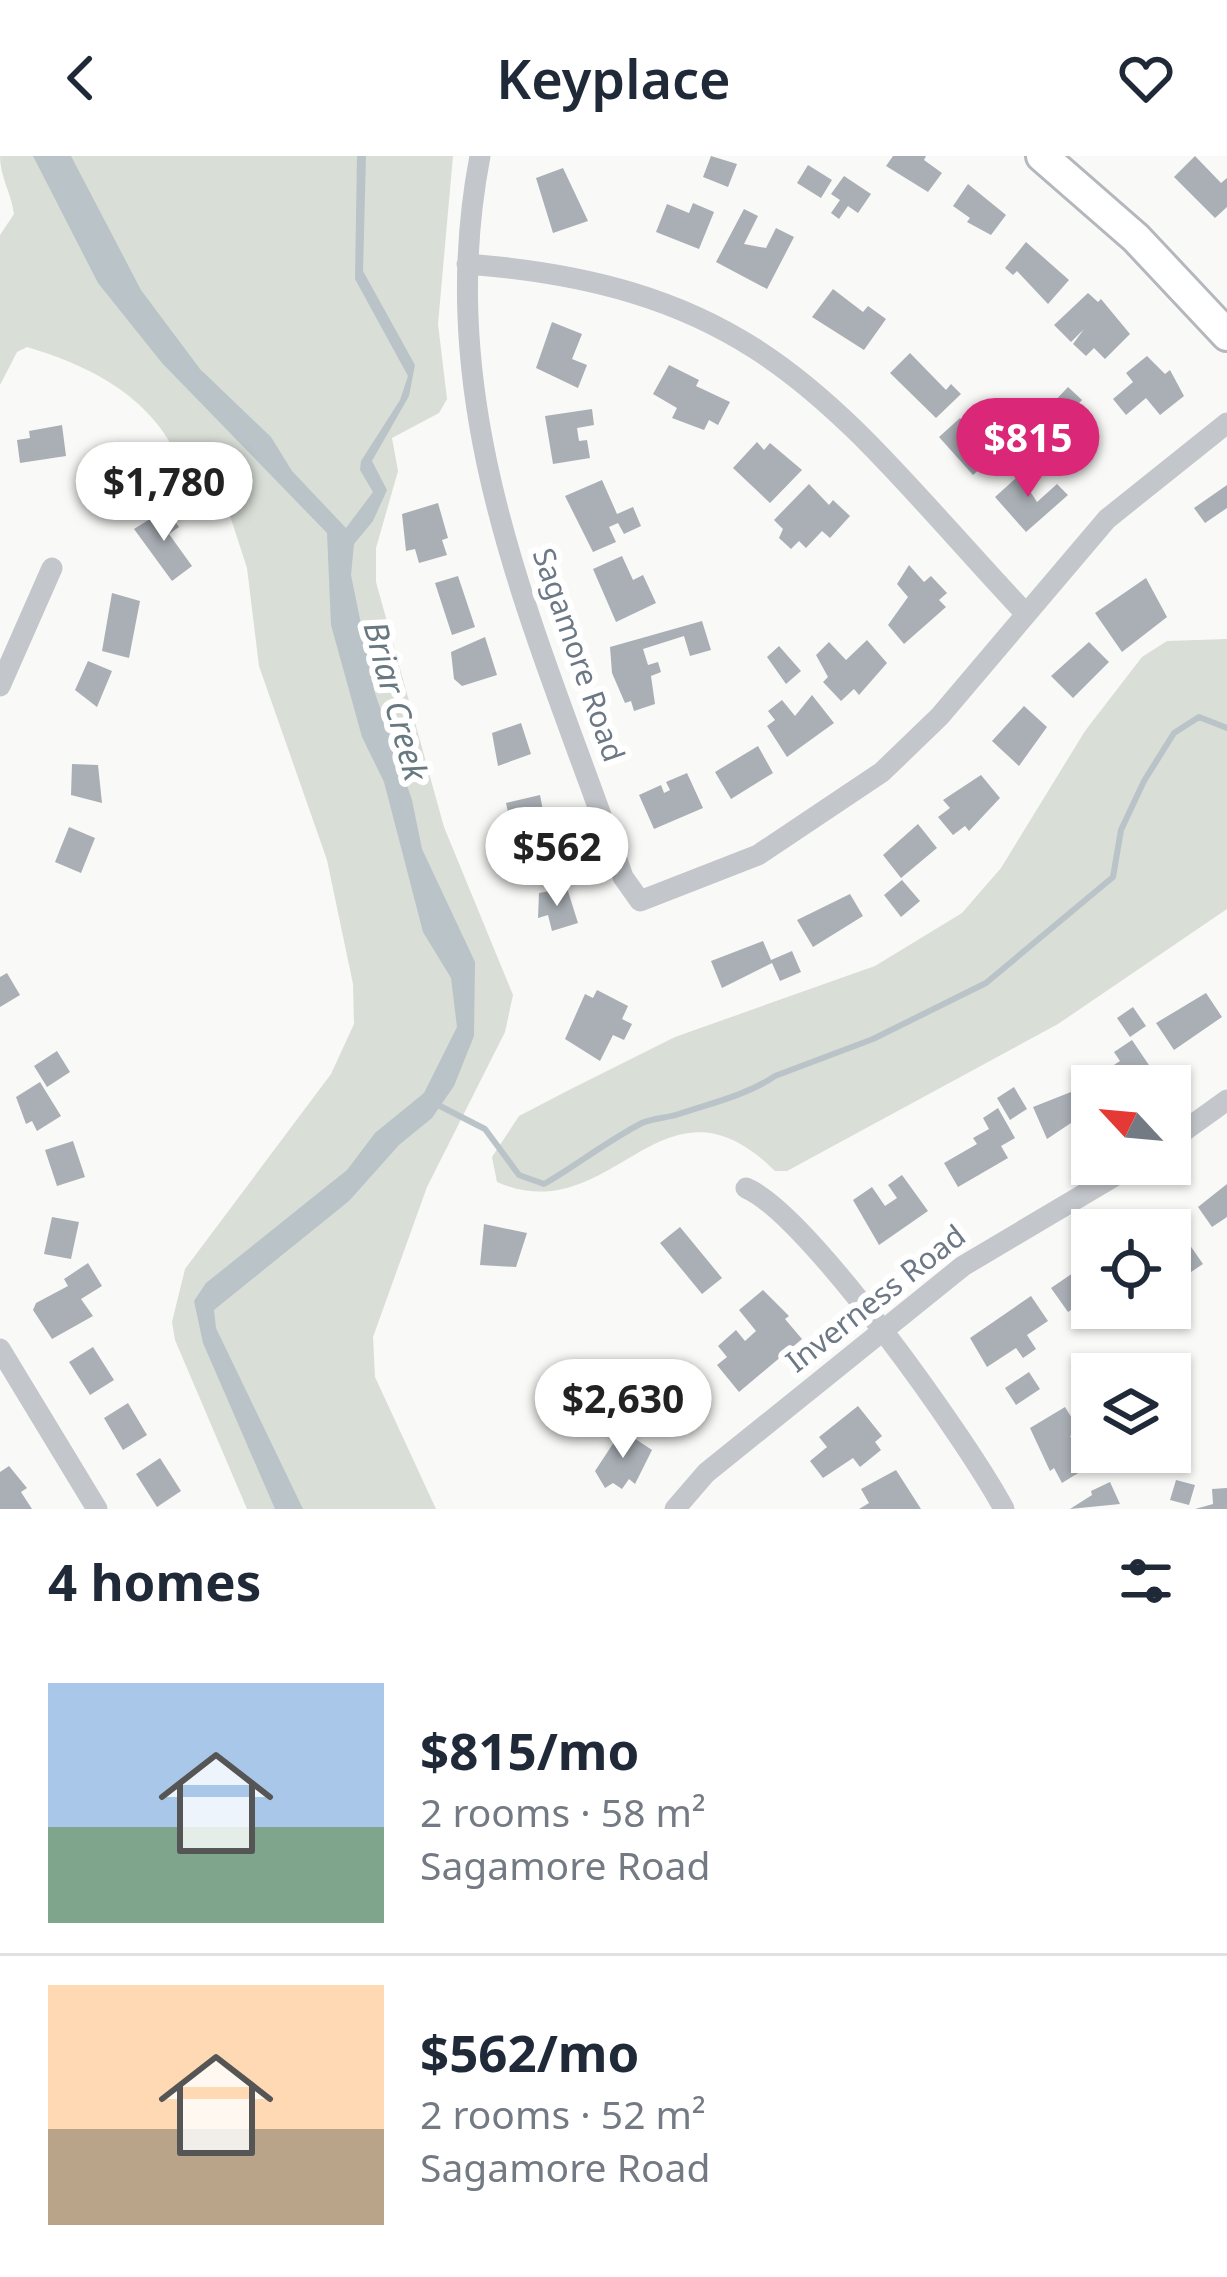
<!DOCTYPE html>
<meta charset="utf-8">
<style>
:root{--surface:#fff;--page:#f2f2f3;--text:#1f2937;--muted:#747a83;--line:#e0e1e3;--accent:#db2777}
body{margin:0;font-family:"Noto Sans",sans-serif;background:var(--page);color:var(--text);height:100vh;display:flex;flex-direction:column;font-size:45px;white-space:nowrap}
*{box-sizing:border-box;margin:0}
p{font-size:39px;color:var(--muted)}
.icon{flex:none;width:66px;height:66px;fill:none;stroke:currentColor;stroke-width:2;stroke-linecap:round;stroke-linejoin:round}
.map{position:relative;height:1353px;overflow:hidden}
.drawer{display:flex;flex-direction:column;background:var(--surface);flex:1}
.drawer>*{flex:none}
.needle{width:78px;rotate:296deg}
.controls{position:absolute;left:1071px;top:909px;display:grid;gap:24px}
.controls a{display:grid;place-items:center;width:120px;height:120px;border-radius:0px;background:var(--surface);box-shadow:0 3px 9px #0004;font-size:60px}
.price{position:absolute;translate:-50% -102px;padding:0 27px;border-radius:42px;background:#fff;color:#222;font-size:39px;line-height:78px;filter:drop-shadow(0 3px 6px #0008)}
.price::after{content:'';position:absolute;left:50%;top:72px;width:36px;height:27px;margin-left:-18px;background:inherit;clip-path:polygon(0 0,100% 0,50% 100%)}
.price.active{background:var(--accent);color:#fff}
ul{padding:0;list-style:none}
li{display:flex;align-items:center;gap:36px;height:300px;padding:0 48px}
li+li{border-top:3px solid var(--line)}
li span{display:grid;place-items:center;flex:none;width:336px;height:240px;border-radius:0px;color:#555}
li>.icon{margin-inline-start:auto}
span .icon{width:144px;height:144px;fill:#fffc;stroke-width:1}
li b{font-size:51px}
h2{display:flex;justify-content:space-between;align-items:center;height:144px;padding:0 48px;font-size:51px}
header{display:flex;justify-content:space-between;align-items:center;height:156px;padding:0 48px;background:var(--surface);font-size:54px;font-weight:600}
.map>svg:first-child{display:block}
</style>
<header><svg class="icon" aria-label="back" viewBox="0 0 24 24"><path d="M15 5l-7 7 7 7"/></svg>Keyplace<svg class="icon" aria-label="heart" viewBox="0 0 24 24"><path d="M12 20l-8-8c-3-5 5-10 8-4 3-6 11-1 8 4z"/></svg></header>
<div class="map">
<svg width="1227" height="1353" viewBox="0 0 1227 1353">
<rect width="100%" height="100%" fill="#f9f9f7"/>
<path fill="#d9ded7" d="M 0,0 L 453,0 L 438,168 L 447,243 L 439,257 L 392,282 L 398,315 L 376,392 L 376,426 L 444,671 L 513,839 L 505,876 L 427,1031 L 373,1181 L 375,1221 L 436,1353 L 247,1353 L 175,1184 L 172,1166 L 185,1113 L 331,918 L 354,868 L 353,828 L 327,704 L 259,510 L 247,412 L 219,326 L 184,318 C 161,246 95,211 27,191 L 17,196 L 0,229 L 0,79 L 14,58 C 11,36 0,21 0,0 Z
M 1227,483 L 1227,753 L 1058,868 L 787,1015 L 775,1015 C 661,902 614,1077 497,1026 L 492,1001 L 519,960 L 569,934 L 675,881 L 875,810 L 962,757 L 1001,712 L 1085,575 L 1142,501 L 1167,485 Z"/>
<path fill="#bac3c8" d="M 33,0 L 71,0 L 141,134 L 200,213 L 271,281 L 292,315 L 346,372 L 373,336 L 360,314 L 361,305 L 400,244 L 408,220 L 355,123 L 357,0 L 366,0 L 363,115 L 415,209 L 409,240 L 372,305 L 387,334 L 373,365 L 354,388 L 351,419 L 375,537 L 412,644 L 422,693 L 475,806 L 474,880 L 454,930 L 432,962 L 399,989 L 349,1045 L 214,1154 L 216,1172 L 303,1353 L 275,1353 L 203,1187 L 194,1145 L 206,1127 L 347,1014 L 375,977 L 424,937 L 457,871 L 451,822 L 423,776 L 384,626 L 362,581 L 331,469 L 327,377 L 162,207 L 98,127 Z"/>
<g fill="none" stroke-linecap="round" stroke-linejoin="round">
<path stroke="#bac3c8" stroke-width="6" d="M 436,948 L 485,973 L 519,1019 L 544,1028 C 577,1009 607,985 642,967 C 653,962 667,962 679,958 C 712,947 747,939 775,920 L 873,883 L 986,827 L 1113,721 L 1121,674 L 1144,625 L 1174,577 L 1199,561 L 1227,572"/>
</g>
<path fill="#a9afb5" d="M 711,0 L 737,8 L 728,31 L 703,21 Z
M 893,0 L 926,0 L 924,4 L 942,17 L 928,36 L 886,10 Z
M 1195,0 L 1221,27 L 1227,22 L 1227,51 L 1215,62 L 1174,21 Z
M 808,9 L 832,24 L 821,42 L 797,27 Z
M 563,12 L 588,65 L 553,77 L 536,22 Z
M 844,20 L 871,38 L 858,57 L 848,50 L 839,63 L 831,57 L 840,44 L 831,38 Z
M 968,28 L 1006,59 L 991,79 L 967,66 L 970,62 L 953,50 Z
M 693,47 L 714,56 L 699,93 L 656,76 L 667,48 L 689,57 Z
M 744,53 L 758,60 L 744,88 L 766,92 L 776,72 L 794,81 L 767,133 L 716,106 Z
M 1026,86 L 1069,124 L 1048,148 L 1017,115 L 1013,119 L 1005,112 Z
M 833,133 L 863,156 L 868,150 L 886,163 L 864,194 L 812,161 Z
M 1088,137 L 1098,146 L 1101,143 L 1130,178 L 1105,203 L 1094,192 L 1086,200 L 1073,188 L 1084,173 L 1071,186 L 1054,169 Z
M 552,166 L 582,178 L 572,203 L 587,209 L 578,232 L 536,212 Z
M 910,197 L 946,234 L 951,228 L 961,238 L 936,262 L 890,217 Z
M 1147,200 L 1165,218 L 1170,214 L 1184,240 L 1160,259 L 1146,242 L 1126,259 L 1113,243 L 1133,226 L 1126,217 Z
M 669,209 L 699,224 L 696,230 L 730,246 L 718,269 L 709,264 L 704,274 L 672,262 L 677,252 L 653,238 Z
M 1068,231 L 1082,244 L 1066,261 L 1052,248 Z
M 592,253 L 594,269 L 577,272 L 579,285 L 587,284 L 590,302 L 553,308 L 545,260 Z
M 960,262 L 979,283 L 985,278 L 1000,295 L 973,319 L 939,281 Z
M 62,269 L 66,300 L 20,307 L 17,284 L 30,282 L 29,275 Z
M 1027,270 L 1040,283 L 1025,297 L 1013,283 Z
M 757,286 L 764,294 L 770,287 L 802,314 L 770,347 L 733,312 Z
M 123,297 L 140,308 L 133,318 L 143,325 L 129,347 L 101,328 L 94,339 L 76,328 L 90,307 L 99,313 L 108,299 L 117,305 Z
M 1027,312 L 1038,324 L 1028,332 L 1037,346 L 1057,328 L 1068,339 L 1026,376 L 995,341 Z
M 602,324 L 617,358 L 633,351 L 641,370 L 624,378 L 618,367 L 609,371 L 616,386 L 593,396 L 565,340 Z
M 809,328 L 829,349 L 833,344 L 850,360 L 830,382 L 822,375 L 806,392 L 799,385 L 791,393 L 779,382 L 783,373 L 774,364 Z
M 1227,329 L 1227,352 L 1205,367 L 1194,352 Z
M 438,347 L 448,382 L 442,384 L 447,399 L 419,407 L 415,393 L 406,395 L 402,358 Z
M 166,353 L 179,371 L 169,378 L 192,410 L 172,425 L 134,373 Z
M 622,400 L 633,424 L 643,419 L 656,447 L 616,466 L 593,413 Z
M 909,409 L 924,426 L 931,420 L 947,437 L 939,444 L 946,451 L 904,488 L 888,469 L 908,441 L 897,428 Z
M 458,420 L 475,471 L 452,479 L 435,427 Z
M 1146,422 L 1167,461 L 1122,496 L 1095,457 Z
M 112,437 L 140,445 L 129,502 L 102,495 Z
M 702,465 L 711,494 L 690,500 L 684,480 L 643,493 L 648,509 L 658,506 L 661,516 L 651,520 L 655,548 L 634,555 L 631,545 L 625,547 L 612,517 L 610,491 Z
M 485,481 L 497,519 L 462,530 L 454,523 L 451,496 Z
M 867,484 L 887,507 L 859,539 L 854,533 L 841,545 L 823,526 L 828,521 L 816,499 L 829,486 L 846,504 Z
M 1089,486 L 1109,506 L 1073,542 L 1051,520 Z
M 779,490 L 801,515 L 786,528 L 767,501 Z
M 88,505 L 112,515 L 97,551 L 75,534 Z
M 812,539 L 834,567 L 787,601 L 767,570 L 775,564 L 768,555 L 782,544 L 795,560 Z
M 1024,550 L 1047,571 L 1019,610 L 992,585 Z
M 521,567 L 531,598 L 498,610 L 492,577 Z
M 758,590 L 773,617 L 731,643 L 715,616 Z
M 72,608 L 98,609 L 102,647 L 71,639 Z
M 687,617 L 703,652 L 654,673 L 639,639 L 661,629 L 664,637 L 670,634 L 666,626 Z
M 981,619 L 1000,642 L 969,675 L 965,670 L 953,679 L 938,661 L 950,652 L 943,644 Z
M 540,639 L 548,680 L 515,687 L 506,647 Z
M 918,668 L 937,692 L 901,722 L 883,699 Z
M 69,671 L 95,682 L 81,717 L 55,706 Z
M 902,724 L 920,745 L 901,761 L 884,739 Z
M 567,732 L 578,767 L 552,775 L 548,759 L 538,762 L 539,737 Z
M 850,738 L 863,760 L 813,791 L 797,764 Z
M 763,785 L 771,804 L 792,795 L 801,816 L 780,825 L 772,807 L 722,832 L 711,805 Z
M 7,817 L 20,839 L 0,851 L 0,821 Z
M 597,834 L 628,850 L 622,863 L 632,868 L 624,884 L 613,879 L 600,905 L 565,883 L 585,838 L 593,842 Z
M 1206,837 L 1222,861 L 1174,894 L 1156,867 Z
M 1133,851 L 1146,870 L 1130,881 L 1117,862 Z
M 1132,884 L 1155,918 L 1137,930 L 1103,930 L 1097,920 L 1120,905 L 1114,896 Z
M 57,895 L 70,916 L 47,931 L 34,910 Z
M 40,926 L 61,960 L 37,975 L 32,965 L 26,968 L 16,941 Z
M 1014,931 L 1027,953 L 1010,964 L 997,942 Z
M 1076,934 L 1089,955 L 1047,983 L 1033,951 Z
M 998,952 L 1015,982 L 1001,990 L 1008,1002 L 958,1031 L 944,1007 L 977,988 L 973,982 L 989,973 L 983,962 Z
M 73,985 L 85,1021 L 57,1030 L 45,994 Z
M 902,1019 L 928,1055 L 879,1089 L 853,1044 L 872,1031 L 885,1050 L 897,1042 L 888,1029 Z
M 1227,1028 L 1227,1061 L 1212,1071 L 1198,1051 Z
M 1169,1059 L 1203,1108 L 1179,1124 L 1170,1106 L 1170,1074 L 1148,1074 Z
M 52,1061 L 79,1066 L 71,1103 L 44,1098 Z
M 484,1068 L 527,1077 L 516,1111 L 480,1109 Z
M 680,1071 L 722,1122 L 702,1138 L 660,1087 Z
M 1092,1104 L 1092,1146 L 1089,1142 L 1068,1156 L 1051,1132 Z
M 88,1107 L 102,1130 L 81,1143 L 93,1160 L 52,1183 L 33,1154 L 36,1147 L 68,1130 L 64,1123 Z
M 763,1134 L 789,1160 L 785,1163 L 802,1183 L 739,1236 L 717,1209 L 727,1201 L 718,1190 L 736,1174 L 745,1185 L 756,1175 L 739,1154 Z
M 1031,1140 L 1048,1165 L 1027,1179 L 1036,1193 L 1023,1202 L 1016,1192 L 987,1211 L 970,1182 Z
M 93,1191 L 114,1224 L 90,1239 L 69,1206 Z
M 1029,1216 L 1040,1233 L 1016,1249 L 1005,1232 Z
M 128,1247 L 147,1279 L 123,1294 L 104,1262 Z
M 858,1250 L 882,1280 L 875,1286 L 881,1294 L 860,1311 L 853,1302 L 823,1322 L 810,1305 L 827,1291 L 819,1281 Z
M 1065,1251 L 1080,1275 L 1070,1280 L 1088,1311 L 1062,1327 L 1054,1312 L 1050,1315 L 1030,1272 Z
M 622,1274 L 652,1294 L 635,1328 L 629,1323 L 622,1333 L 613,1327 L 605,1332 L 595,1315 Z
M 160,1302 L 181,1335 L 157,1351 L 136,1318 Z
M 9,1310 L 27,1332 L 21,1336 L 32,1353 L 0,1353 L 0,1316 Z
M 896,1314 L 921,1353 L 859,1353 L 869,1347 L 861,1333 Z
M 1176,1324 L 1195,1329 L 1189,1349 L 1170,1344 Z
M 1110,1326 L 1120,1348 L 1070,1353 L 1092,1339 L 1091,1335 Z
M 1227,1332 L 1227,1353 L 1195,1353 L 1213,1348 L 1212,1333 Z"/>
<g fill="none" stroke-linecap="round" stroke-linejoin="round">
<g stroke="#b4b8bd" stroke-width="36">
<path id="secondary" d="M 1042,0 L 1136,82 L 1227,179"/>
</g>
<path stroke="#c3c6ca" stroke-width="21" d="M 480,0 C 430,261 540,480 623,721 L 640,745 L 758,699 L 882,616 L 940,560 L 1107,363 L 1227,267
M 467,108 C 767,131 836,255 1025,457
M 0,530 L 52,412
M 1170,985 L 1227,944
M 746,1032 C 808,1058 969,1287 1004,1353
M 0,1193 L 97,1353
M 675,1353 L 706,1317 L 963,1110 L 1135,1008"/>
<use href="#secondary" stroke="#fff" stroke-width="30"/>
</g>
<g text-anchor="middle" stroke-width="12" stroke-linejoin="round" paint-order="stroke">
<g font-size="30" fill="#6c7885" stroke="#fff">
<text transform="translate(578 499) rotate(71)" y="10">Sagamore Road</text>
<text transform="translate(876 1143) rotate(-38)" y="10">Inverness Road</text>
</g>
<g font-size="33" font-style="italic" fill="#677880" stroke="#fff">
<text transform="translate(396 545) rotate(75)" y="12">Briar Creek</text>
</g>
</g>
</svg>
<div class="controls">
<a><svg class="needle" viewBox="-14 -14 28 28"><path d="M0-13l5 13h-10z" fill="#e53935"/><path d="M0 13l5-13h-10z" fill="#747a83"/></svg></a>
<a><svg class="icon" aria-label="locate" viewBox="0 0 24 24"><circle cx="12" cy="12" r="6"/><path d="M12 2v4M12 18v4M2 12h4M18 12h4"/></svg></a>
<a><svg class="icon" aria-label="layers" viewBox="0 0 24 24"><path d="M12 4l9 5-9 5-9-5zM3 14l9 5 9-5"/></svg></a>
</div>
<b class="price active" style="left:1028px;top:344px">$815</b>
<b class="price" style="left:164px;top:388px">$1,780</b>
<b class="price" style="left:557px;top:753px">$562</b>
<b class="price" style="left:623px;top:1305px">$2,630</b>
</div>
<section class="drawer">
<h2>4 homes<svg class="icon" aria-label="filters" viewBox="0 0 24 24"><path d="M4 7h16M4 17h16"/><circle cx="9" cy="7" r="2"/><circle cx="15" cy="17" r="2"/></svg></h2>
<ul>
<li><span style="background:linear-gradient(#a9c7e8 60%,#7fa58c 0)"><svg class="icon" aria-label="home" viewBox="0 0 24 24"><path d="M3 11l9-7 9 7M6 9v11h12V9"/></svg></span><div><b>$815/mo</b><p>2 rooms · 58 m²</p><p>Sagamore Road</p></div></li>
<li><span style="background:linear-gradient(#ffd9b3 60%,#b9a48a 0)"><svg class="icon" aria-label="home" viewBox="0 0 24 24"><path d="M3 11l9-7 9 7M6 9v11h12V9"/></svg></span><div><b>$562/mo</b><p>2 rooms · 52 m²</p><p>Sagamore Road</p></div></li>
</ul>
</section>
